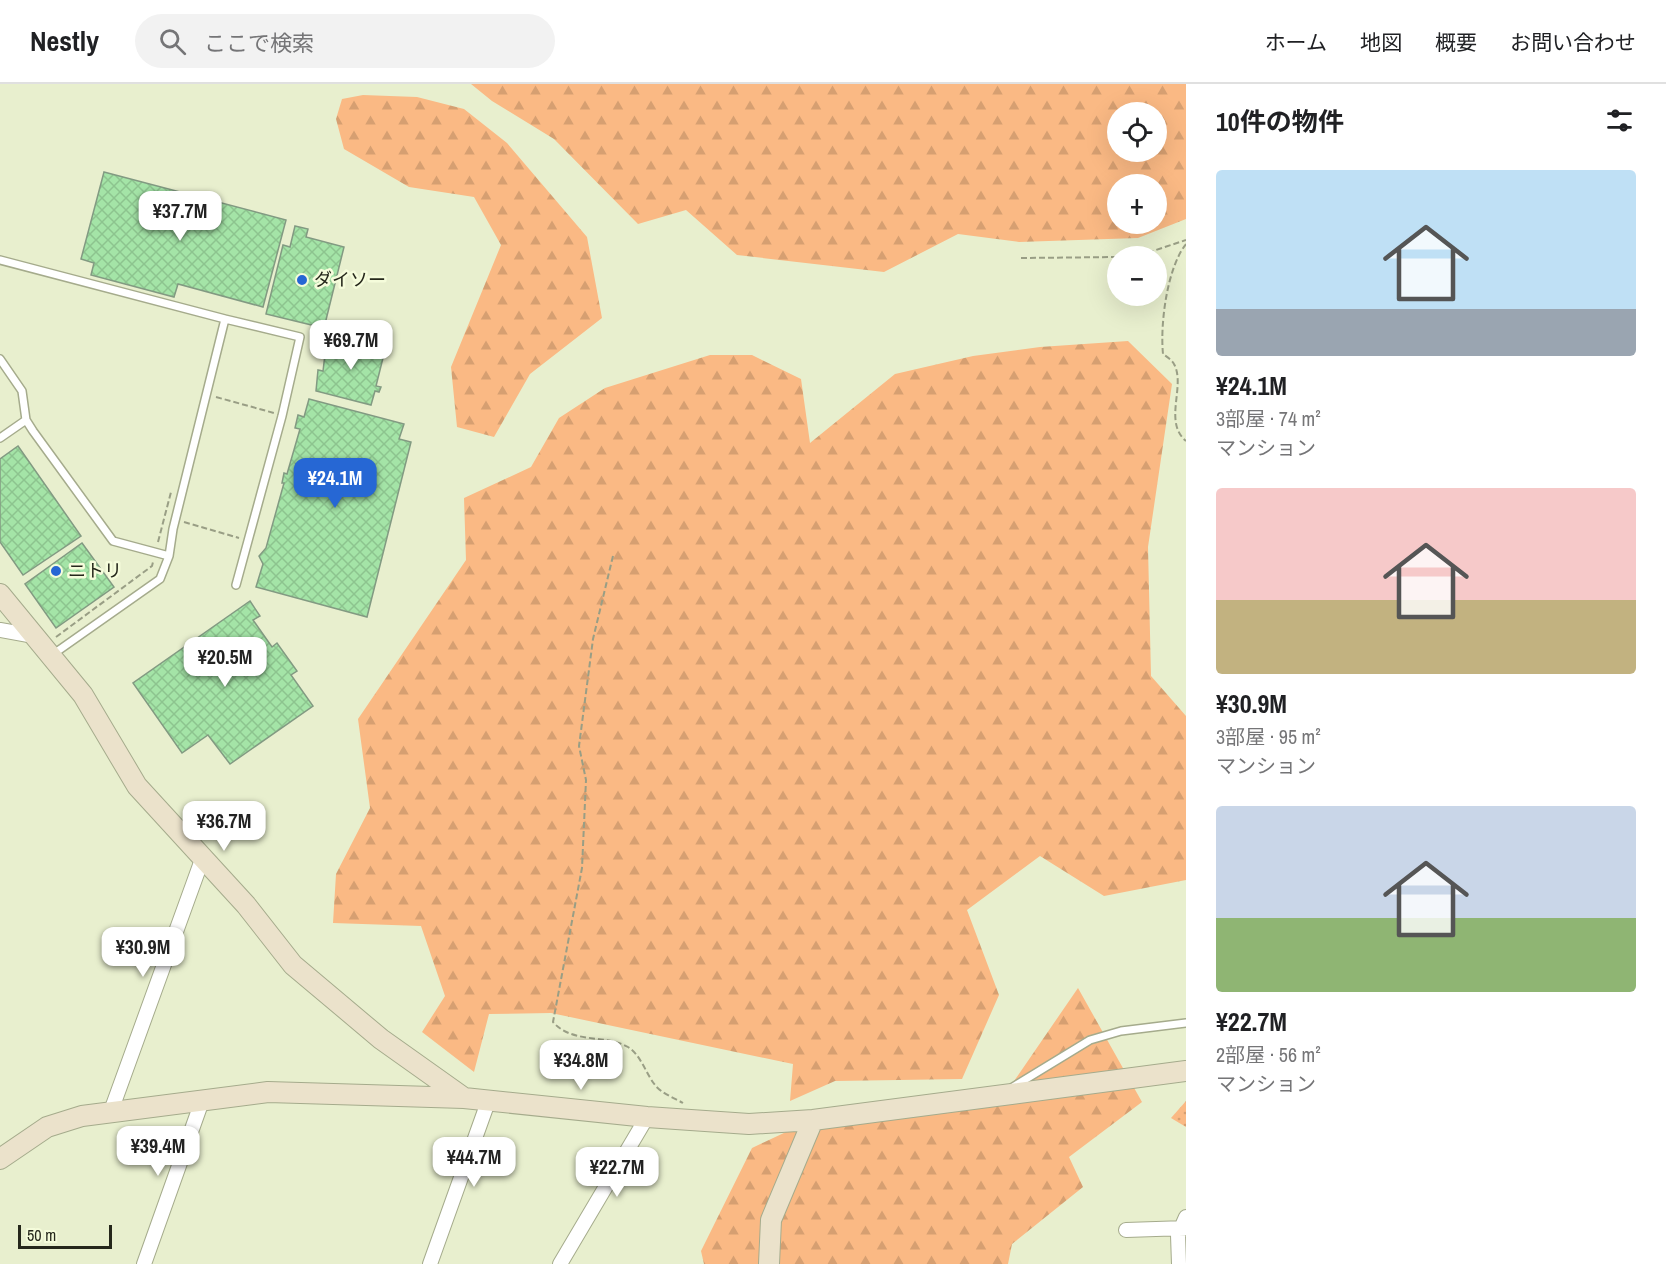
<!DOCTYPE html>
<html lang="ja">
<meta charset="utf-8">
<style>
:root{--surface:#fff;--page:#f2f2f2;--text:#202124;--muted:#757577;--line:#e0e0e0;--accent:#2667d4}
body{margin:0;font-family:"Archivo Narrow","Noto Sans JP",sans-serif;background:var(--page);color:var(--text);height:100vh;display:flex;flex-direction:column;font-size:22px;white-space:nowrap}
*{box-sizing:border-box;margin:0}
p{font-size:20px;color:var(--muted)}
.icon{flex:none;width:33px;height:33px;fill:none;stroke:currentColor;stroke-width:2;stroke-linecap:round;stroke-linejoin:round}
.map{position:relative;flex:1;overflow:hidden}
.sheet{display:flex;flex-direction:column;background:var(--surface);width:480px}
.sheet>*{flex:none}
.controls{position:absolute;left:1107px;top:18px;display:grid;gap:12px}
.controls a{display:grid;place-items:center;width:60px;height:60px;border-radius:50%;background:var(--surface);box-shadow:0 6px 24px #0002;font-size:30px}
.scale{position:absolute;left:18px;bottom:15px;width:94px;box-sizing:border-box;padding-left:6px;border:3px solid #25271b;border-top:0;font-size:16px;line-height:21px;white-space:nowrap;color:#25271b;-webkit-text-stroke:4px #f5fcdb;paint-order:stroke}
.price{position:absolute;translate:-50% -51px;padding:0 14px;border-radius:12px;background:#fff;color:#222;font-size:20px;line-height:39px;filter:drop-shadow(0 2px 3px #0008)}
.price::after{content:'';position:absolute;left:50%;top:36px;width:18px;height:14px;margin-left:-9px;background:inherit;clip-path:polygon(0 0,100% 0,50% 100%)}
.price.on{background:var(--accent);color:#fff}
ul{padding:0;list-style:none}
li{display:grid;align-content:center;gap:12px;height:318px;padding:0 30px}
li span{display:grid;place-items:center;height:186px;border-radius:6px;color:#555}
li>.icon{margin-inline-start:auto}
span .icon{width:108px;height:108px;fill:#fffc;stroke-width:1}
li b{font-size:26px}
h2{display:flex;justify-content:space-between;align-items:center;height:72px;padding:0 30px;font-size:26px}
header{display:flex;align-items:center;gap:36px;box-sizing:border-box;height:84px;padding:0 30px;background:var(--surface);border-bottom:2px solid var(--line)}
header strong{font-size:28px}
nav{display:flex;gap:33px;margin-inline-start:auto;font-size:21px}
.search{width:420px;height:54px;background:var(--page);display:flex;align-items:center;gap:15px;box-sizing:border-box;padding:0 21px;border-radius:33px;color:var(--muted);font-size:22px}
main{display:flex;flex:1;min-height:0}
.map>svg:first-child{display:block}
</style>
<header>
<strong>Nestly</strong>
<div class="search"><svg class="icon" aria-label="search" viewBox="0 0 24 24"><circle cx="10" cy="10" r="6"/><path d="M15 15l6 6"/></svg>ここで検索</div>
<nav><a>ホーム</a><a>地図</a><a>概要</a><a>お問い合わせ</a></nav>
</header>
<main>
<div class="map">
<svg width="1186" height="1180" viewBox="0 0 1186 1180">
<defs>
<pattern id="grass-dots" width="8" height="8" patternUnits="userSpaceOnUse" patternTransform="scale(1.5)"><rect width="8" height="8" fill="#fab984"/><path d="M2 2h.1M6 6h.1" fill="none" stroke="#d69f71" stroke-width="1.8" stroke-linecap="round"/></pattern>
<pattern id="forest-firs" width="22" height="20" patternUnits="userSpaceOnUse" patternTransform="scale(1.5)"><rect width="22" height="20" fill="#fab984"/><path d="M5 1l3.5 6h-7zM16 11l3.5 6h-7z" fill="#d69f71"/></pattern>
<pattern id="building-cross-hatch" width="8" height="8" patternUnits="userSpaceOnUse" patternTransform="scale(1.5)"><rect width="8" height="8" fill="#a4e4a7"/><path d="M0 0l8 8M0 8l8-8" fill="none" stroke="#8dc48f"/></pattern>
</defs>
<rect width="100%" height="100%" fill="#e8efce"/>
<path fill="url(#grass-dots)" d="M 1186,1017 L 1186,1043 L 1171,1034 Z"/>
<path fill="url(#forest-firs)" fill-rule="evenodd" d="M 471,0 L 1186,0 L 1186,135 L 1138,154 L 1019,158 L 958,150 L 884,188 L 737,171 L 686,126 L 638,140 L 554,55 L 492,17 ZM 1156,28 L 1156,68 L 1118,68 L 1118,28 ZM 1156,100 L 1156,140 L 1118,140 L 1118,100 Z
M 363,11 L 417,13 L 464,25 L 507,59 L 587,153 L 602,234 L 530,290 L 494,353 L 457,343 L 451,283 L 501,161 L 474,113 L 409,103 L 344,65 L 336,35 L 342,15 Z
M 1128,257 L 1172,300 L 1148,463 L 1151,592 L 1186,632 L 1186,796 L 1104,812 L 1040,772 L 967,826 L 999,911 L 962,995 L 835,997 L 790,1017 L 793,980 L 551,929 L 489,930 L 474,988 L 422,948 L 445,912 L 421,842 L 333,839 L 336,790 L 370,724 L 358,635 L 466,476 L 464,414 L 531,383 L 559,334 L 605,304 L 710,271 L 752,271 L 801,295 L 810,359 L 895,290 L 973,272 L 1040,263 Z
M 1078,904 L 1142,1018 L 1069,1073 L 1083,1103 L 1012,1160 L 1008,1180 L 704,1180 L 701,1167 L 752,1064 L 835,1025 L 1001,1016 Z"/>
<path fill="url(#building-cross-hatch)" stroke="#829a82" stroke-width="1.5" d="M 104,88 L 286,136 L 263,223 L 178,200 L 174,213 L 91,191 L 94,179 L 81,175 Z
M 295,142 L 308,145 L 306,153 L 344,163 L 324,244 L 266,230 L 283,161 L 290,163 Z
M 332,252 L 385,266 L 376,302 L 381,303 L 379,308 L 375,307 L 371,321 L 316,307 L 318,286 L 323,287 L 326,262 L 329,262 Z
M 309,315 L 404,340 L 399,355 L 411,358 L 367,533 L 256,503 L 263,480 L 259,472 L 266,464 L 284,399 L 282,399 L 284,389 L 287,390 L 300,345 L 295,344 L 298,331 L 304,333 Z
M 18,362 L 81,452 L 23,491 L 0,458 L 0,375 Z
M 82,459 L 114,503 L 56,544 L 25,500 Z
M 250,517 L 260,532 L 253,536 L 272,563 L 277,559 L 297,587 L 291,591 L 313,622 L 230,680 L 208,651 L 182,669 L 133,599 Z"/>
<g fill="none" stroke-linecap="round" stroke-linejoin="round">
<g stroke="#a5ab8c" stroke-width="10">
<path id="lane" d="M 0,176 L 225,235 L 173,445 L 169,472 L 160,495 L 52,571
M 225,235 L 300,253 L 282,332 L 236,501
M 0,275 L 22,307 L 26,336 L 33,347 L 113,457 L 169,472
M 0,354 L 26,336
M 1013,1003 L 1090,956 L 1121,947 L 1186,939"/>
</g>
<g stroke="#a5ab8c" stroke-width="16">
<path id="street" d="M 0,546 L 34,552
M 111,1027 L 203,773
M 1126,1146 L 1186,1144
M 144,1180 L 202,1017
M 430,1180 L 488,1018
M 560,1180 L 647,1033
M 1179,1180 L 1178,1151 L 1186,1133"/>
</g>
<g stroke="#a5ab8c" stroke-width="22">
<path id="secondary" d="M 0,510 L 83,611 L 137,702 L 246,821 L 293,881 L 381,955 L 464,1014
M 0,1075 L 47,1043 L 82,1032 L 268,1008 L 464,1014 L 647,1033 L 749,1040 L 813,1036 L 1186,987
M 769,1180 L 771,1136 L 813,1036"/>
</g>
<path stroke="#999e85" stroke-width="2" stroke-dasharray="6 3" stroke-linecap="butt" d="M 1186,160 C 1167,184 1160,240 1163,270 C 1167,273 1172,276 1174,280 C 1186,302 1163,338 1186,357
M 1121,172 L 1147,169 L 1186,156
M 1021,174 L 1118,173
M 216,313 L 274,329
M 184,438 L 239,454
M 158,458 L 171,408
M 613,472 L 593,555 L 579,662 L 586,696 L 582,784 L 553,938 C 572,960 605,950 628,963 C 641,971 646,990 655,1001 C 661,1009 674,1014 683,1019
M 56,553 L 152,482 L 153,478"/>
<use href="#lane" stroke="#fff" stroke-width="7"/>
<use href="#street" stroke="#fff" stroke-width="14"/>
<use href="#secondary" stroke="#ebe2cb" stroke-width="20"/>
</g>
<g fill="#2667d4" stroke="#f5fcdb" stroke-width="2">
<circle cx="302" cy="196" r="6"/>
<circle cx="56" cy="487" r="6"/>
</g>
<g text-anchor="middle" stroke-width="5" stroke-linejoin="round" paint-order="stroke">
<g font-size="18" fill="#25271b" stroke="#f5fcdb" text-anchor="start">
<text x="314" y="202">ダイソー</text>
<text x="68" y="493">ニトリ</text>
</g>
</g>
</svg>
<div class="controls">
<a><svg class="icon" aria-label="locate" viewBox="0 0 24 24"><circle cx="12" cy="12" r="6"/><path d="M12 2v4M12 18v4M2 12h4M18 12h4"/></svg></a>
<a>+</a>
<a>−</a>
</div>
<div class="scale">50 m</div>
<b class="price" style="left:180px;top:158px">¥37.7M</b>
<b class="price" style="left:351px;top:287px">¥69.7M</b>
<b class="price on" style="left:335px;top:425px">¥24.1M</b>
<b class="price" style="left:225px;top:604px">¥20.5M</b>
<b class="price" style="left:224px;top:768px">¥36.7M</b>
<b class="price" style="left:143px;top:894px">¥30.9M</b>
<b class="price" style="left:581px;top:1007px">¥34.8M</b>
<b class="price" style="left:158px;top:1093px">¥39.4M</b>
<b class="price" style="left:474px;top:1104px">¥44.7M</b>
<b class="price" style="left:617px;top:1114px">¥22.7M</b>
</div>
<section class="sheet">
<h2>10件の物件<svg class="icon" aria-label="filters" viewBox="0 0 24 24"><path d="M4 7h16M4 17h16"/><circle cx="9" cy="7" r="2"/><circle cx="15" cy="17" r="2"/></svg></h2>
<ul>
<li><span style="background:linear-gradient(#bfe0f5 75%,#9aa5b1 0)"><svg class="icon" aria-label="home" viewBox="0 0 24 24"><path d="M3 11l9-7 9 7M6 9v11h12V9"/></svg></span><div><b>¥24.1M</b><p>3部屋 · 74 m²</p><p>マンション</p></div></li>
<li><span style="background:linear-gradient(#f6c9c9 60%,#c2b280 0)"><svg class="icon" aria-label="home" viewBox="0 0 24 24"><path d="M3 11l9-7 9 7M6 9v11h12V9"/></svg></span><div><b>¥30.9M</b><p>3部屋 · 95 m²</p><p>マンション</p></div></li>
<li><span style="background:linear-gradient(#c9d6e8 60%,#8fb573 0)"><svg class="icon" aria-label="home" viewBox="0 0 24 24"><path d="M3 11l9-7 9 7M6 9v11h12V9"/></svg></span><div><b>¥22.7M</b><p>2部屋 · 56 m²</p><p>マンション</p></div></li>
</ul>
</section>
</main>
